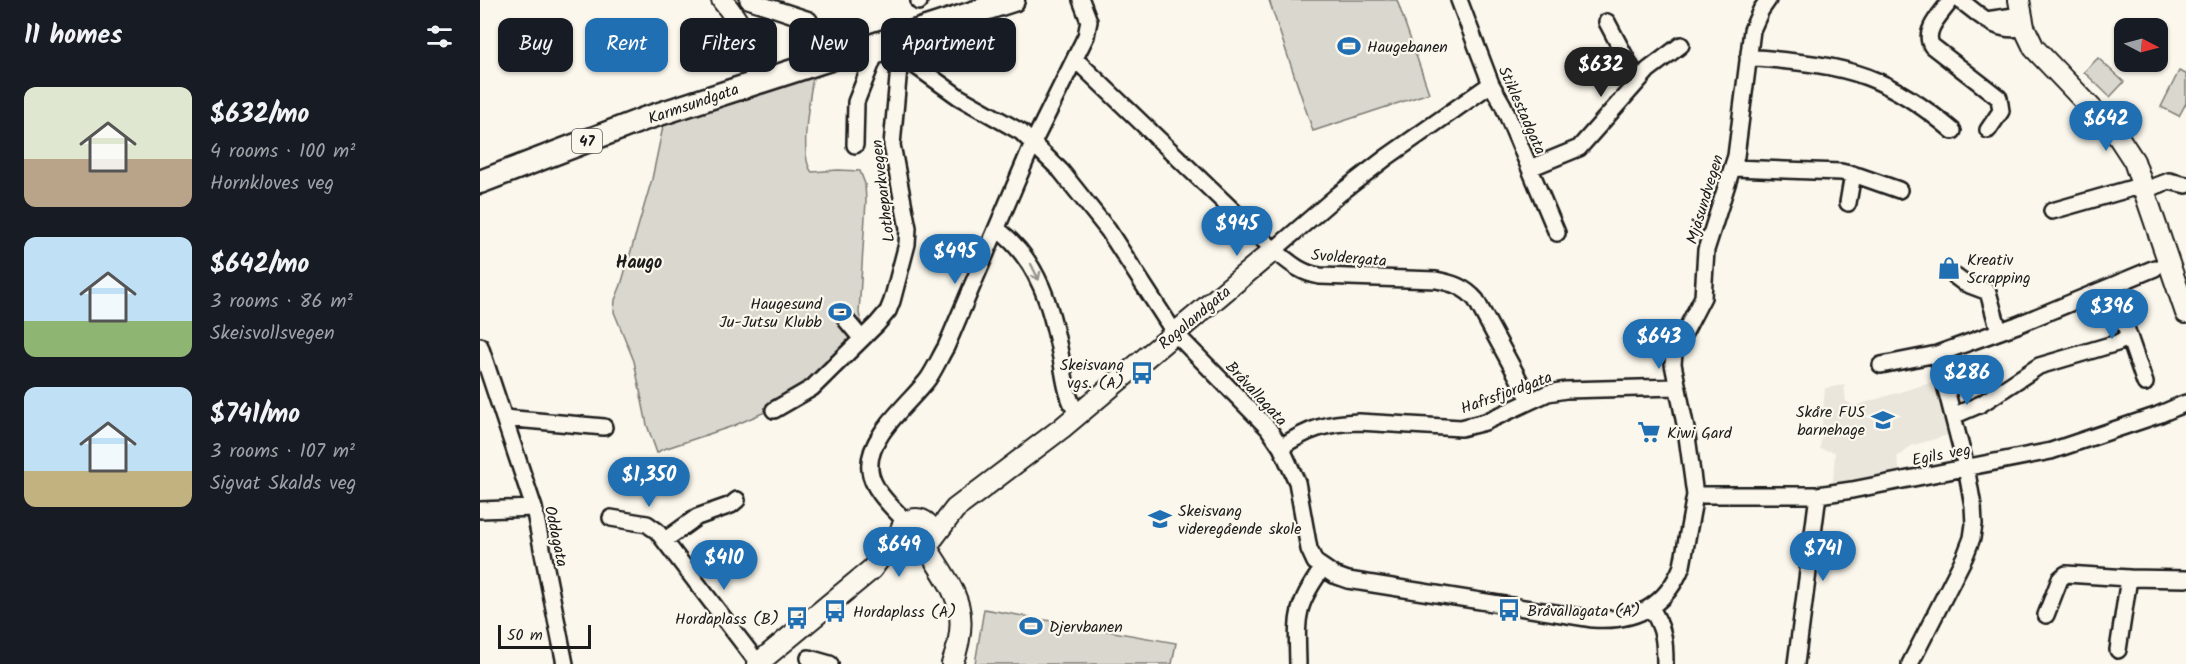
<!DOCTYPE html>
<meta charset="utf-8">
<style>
:root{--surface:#171b24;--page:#242831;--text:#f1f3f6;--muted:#9ea1a6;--accent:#1f6fb2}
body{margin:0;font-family:Kalam,sans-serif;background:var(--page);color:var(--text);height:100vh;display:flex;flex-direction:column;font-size:22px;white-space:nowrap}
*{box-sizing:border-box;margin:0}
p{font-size:20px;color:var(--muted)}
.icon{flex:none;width:33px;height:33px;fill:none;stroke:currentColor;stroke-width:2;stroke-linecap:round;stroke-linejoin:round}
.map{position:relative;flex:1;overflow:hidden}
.drawer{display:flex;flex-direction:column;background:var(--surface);width:480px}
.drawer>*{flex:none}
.banner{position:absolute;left:18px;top:18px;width:570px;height:54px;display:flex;gap:12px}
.needle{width:39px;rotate:96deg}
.fabs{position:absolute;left:1634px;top:18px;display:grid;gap:12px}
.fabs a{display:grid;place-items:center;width:54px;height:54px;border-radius:12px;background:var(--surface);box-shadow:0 2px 4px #0004;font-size:30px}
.scale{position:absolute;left:18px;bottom:15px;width:93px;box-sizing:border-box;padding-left:6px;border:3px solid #1c1c1c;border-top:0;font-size:16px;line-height:21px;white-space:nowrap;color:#1c1c1c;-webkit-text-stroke:4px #fbf7ec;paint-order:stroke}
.price{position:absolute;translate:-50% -51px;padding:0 14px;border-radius:21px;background:var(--accent);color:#fff;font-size:20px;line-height:39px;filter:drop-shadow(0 2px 3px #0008)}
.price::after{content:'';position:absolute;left:50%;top:36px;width:18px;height:14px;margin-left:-9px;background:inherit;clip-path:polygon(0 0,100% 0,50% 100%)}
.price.active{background:#222;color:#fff}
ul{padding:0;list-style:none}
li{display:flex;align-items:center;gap:18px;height:150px;padding:0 24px}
li span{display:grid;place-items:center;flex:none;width:168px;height:120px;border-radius:12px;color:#555}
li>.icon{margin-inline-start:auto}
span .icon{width:72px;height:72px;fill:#fffc;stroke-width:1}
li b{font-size:26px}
h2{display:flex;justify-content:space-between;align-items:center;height:72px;padding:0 24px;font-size:26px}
.chip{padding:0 21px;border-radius:12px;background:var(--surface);box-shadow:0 2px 4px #0004;font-size:21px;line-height:54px}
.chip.active{background:var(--accent);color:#fff}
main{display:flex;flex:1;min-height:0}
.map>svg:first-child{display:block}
</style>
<main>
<section class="drawer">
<h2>11 homes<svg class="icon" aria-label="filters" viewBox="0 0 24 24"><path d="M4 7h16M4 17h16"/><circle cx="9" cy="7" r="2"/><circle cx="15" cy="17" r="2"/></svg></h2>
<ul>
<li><span style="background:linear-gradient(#dfe7d0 60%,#b9a48a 0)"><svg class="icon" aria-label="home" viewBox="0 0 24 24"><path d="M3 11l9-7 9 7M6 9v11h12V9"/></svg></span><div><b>$632/mo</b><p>4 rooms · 100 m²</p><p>Hornkloves veg</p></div></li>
<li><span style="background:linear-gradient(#bfe0f5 70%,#8fb573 0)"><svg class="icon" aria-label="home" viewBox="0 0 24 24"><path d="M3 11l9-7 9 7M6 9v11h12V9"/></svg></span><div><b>$642/mo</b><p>3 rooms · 86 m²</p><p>Skeisvollsvegen</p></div></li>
<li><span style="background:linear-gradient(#bfe0f5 70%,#c2b280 0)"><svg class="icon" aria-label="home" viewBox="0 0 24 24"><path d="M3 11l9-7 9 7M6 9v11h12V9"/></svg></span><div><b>$741/mo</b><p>3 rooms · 107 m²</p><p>Sigvat Skalds veg</p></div></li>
</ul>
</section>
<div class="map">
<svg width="1706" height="664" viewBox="0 0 1706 664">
<rect width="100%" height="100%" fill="#fbf7ec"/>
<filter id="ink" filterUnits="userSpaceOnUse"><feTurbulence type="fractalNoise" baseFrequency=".0167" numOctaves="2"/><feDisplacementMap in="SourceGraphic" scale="12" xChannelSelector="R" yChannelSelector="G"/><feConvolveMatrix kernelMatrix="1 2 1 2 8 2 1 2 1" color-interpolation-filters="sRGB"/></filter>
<g filter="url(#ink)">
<path fill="#eae6dc" d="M 1453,382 L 1468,435 L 1431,446 L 1417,457 L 1420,472 L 1353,483 L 1355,452 L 1340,449 L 1345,388 L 1364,385 L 1366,401 L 1374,406 Z"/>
<path fill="#dad7ce" stroke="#7b7a75" stroke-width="1.5" d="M 789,0 L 917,0 L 949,93 L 833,131 Z
M 1618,58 L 1644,82 L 1630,97 L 1604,72 Z
M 335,67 C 331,88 318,157 332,172 L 358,170 L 380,171 L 385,184 L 386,201 L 379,313 L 382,326 L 379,337 L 373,348 L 292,409 L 253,426 L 181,450 L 177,453 L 167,425 L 154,361 L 134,312 L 135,300 L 141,285 L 172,179 L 185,117 Z
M 1699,71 L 1706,74 L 1706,103 L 1699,116 L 1681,107 Z
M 504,609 L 696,643 L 692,664 L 495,664 Z"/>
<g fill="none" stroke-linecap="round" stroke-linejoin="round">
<g stroke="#1c1c1c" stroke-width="20">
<path id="street" d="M 268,0 L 329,20
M 439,0 L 439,2
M 979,0 L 1011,84 L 1023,105 L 1077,233
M 1471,0 C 1462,13 1442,31 1452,46 L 1519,98 L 1521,111 L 1508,130
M 1480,0 C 1500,15 1518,35 1544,27
M 1506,20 L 1541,15
M 1127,22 L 1158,81
M 1268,57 C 1307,61 1349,63 1387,77 C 1419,89 1447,109 1473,131
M 595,59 L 794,250 C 809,262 820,273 840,276 L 956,280 C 972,283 985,287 996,300 L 1050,400
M 375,145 L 376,102 L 394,57 L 402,54 L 420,56 L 433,64 L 479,97 L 541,132 L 581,171 L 628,230 L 694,332 L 788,428 L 801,447 L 817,482 L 829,549 L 835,562 L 854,575 L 868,580 L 1113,619 C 1156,622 1186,606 1202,566 L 1215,495 L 1206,429 L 1193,364 L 1194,353 L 1223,297 L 1226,250 L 1256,156 L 1272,30 L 1281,10 L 1288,0
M 1050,168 L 1099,148 L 1168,70 L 1201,45
M 1253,168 L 1361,172 L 1379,176 L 1419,190
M 1665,190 L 1689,181 L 1706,185
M 1368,203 L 1373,174
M 1572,211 L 1663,185
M 517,229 C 559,260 572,309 581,358 C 585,379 586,397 598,415
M 794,250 L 859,194 L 907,157 L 1011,84
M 1476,277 L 1484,283 L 1508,292 L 1519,331
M 1632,287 L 1665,383
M 366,320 L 381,338
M 0,346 L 54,508 L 85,664
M 1401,365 L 1457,354 L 1537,325 L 1675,268
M 294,410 L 332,388 L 397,324 L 408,311 L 412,301 L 427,244 L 428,228 L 412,145 L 420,56
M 1473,416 L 1501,404 L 1559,366 L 1637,343 L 1649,337
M 24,418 L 124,427
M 801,447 C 828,429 846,423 879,422 L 981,428 L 1005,422 L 1068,393 L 1086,390 L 1196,387
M 1215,495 L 1338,495 L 1372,490 L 1571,451 L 1678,415 L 1706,403
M 0,510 L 54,508
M 131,518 L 167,524 L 177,531 L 278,663
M 426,522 C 413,508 392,490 390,470 C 386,437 430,403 448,379 C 455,369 460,357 466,347 L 553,143 L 606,36 L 609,21 L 601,0
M 185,540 L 217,517 L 251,505 L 257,500
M 1171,608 C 1184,629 1185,640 1185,664
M 1566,615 L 1580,579 L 1586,574 L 1649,578 L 1706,579
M 1638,650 L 1649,578
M 329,658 L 350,664
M 818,664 C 817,618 814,608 842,569
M 1316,664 L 1338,495
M 1430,664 L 1485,556 L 1492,538 L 1494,524 L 1493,506 L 1486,467 L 1457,354"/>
</g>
<g stroke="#1c1c1c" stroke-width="24">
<path id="secondary" d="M 242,0 C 260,22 278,53 275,82
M 1539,0 L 1544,27 L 1554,48 L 1637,135 L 1654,161 L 1706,313
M420 535a16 16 0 1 1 32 0a16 16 0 1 1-32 0Z
M 453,538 L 475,509 L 582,428 L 794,250
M 447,548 C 475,592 492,611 472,664
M 277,664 L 392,569 L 402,555 L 420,538"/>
</g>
<g stroke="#1c1c1c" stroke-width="27">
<path id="primary" d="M 0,182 L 164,119 L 533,0"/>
</g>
<use href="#street" stroke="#fbf7ec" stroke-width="15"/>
<use href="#secondary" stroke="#fbf7ec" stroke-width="20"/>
<use href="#primary" stroke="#fbf7ec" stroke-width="22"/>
</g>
<defs><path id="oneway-shaft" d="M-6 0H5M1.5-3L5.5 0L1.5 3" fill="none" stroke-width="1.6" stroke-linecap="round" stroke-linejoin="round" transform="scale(1.5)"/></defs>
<use stroke="#97948e" href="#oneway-shaft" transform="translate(555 272) rotate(64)"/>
</g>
<defs>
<g id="stadium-bare" transform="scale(1.8)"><path d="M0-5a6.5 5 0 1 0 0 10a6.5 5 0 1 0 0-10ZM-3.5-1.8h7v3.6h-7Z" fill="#1f6fb2" stroke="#fbf7ec" stroke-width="2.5" paint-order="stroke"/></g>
<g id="shop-bare" transform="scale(1.8)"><path d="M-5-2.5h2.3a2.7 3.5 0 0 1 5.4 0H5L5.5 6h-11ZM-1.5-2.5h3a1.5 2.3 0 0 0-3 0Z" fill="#1f6fb2" stroke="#fbf7ec" stroke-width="2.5" paint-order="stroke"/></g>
<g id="bus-bare" transform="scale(1.8)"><path d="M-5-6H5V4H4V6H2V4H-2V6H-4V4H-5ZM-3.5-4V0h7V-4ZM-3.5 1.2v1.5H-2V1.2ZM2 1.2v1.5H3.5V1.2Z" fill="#1f6fb2" stroke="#fbf7ec" stroke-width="2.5" paint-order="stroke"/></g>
<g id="school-bare" transform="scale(1.8)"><path d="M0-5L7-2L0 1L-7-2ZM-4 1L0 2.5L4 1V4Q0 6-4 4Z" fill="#1f6fb2" stroke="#fbf7ec" stroke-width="2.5" paint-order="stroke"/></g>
<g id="supermarket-bare" transform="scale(1.8)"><path d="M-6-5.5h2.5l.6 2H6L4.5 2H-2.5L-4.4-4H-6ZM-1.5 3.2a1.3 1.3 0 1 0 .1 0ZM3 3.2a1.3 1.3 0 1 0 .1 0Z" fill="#1f6fb2" stroke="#fbf7ec" stroke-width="2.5" paint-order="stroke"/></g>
</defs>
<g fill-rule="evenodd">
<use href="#stadium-bare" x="869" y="46"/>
<use href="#shop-bare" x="1469" y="268"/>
<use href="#stadium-bare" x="360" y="312"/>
<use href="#bus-bare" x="662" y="373"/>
<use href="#school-bare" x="1403" y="420"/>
<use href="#supermarket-bare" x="1169" y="432"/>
<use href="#school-bare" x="680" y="519"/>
<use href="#bus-bare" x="1029" y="610"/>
<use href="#bus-bare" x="355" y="611"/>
<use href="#bus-bare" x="317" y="618"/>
<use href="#stadium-bare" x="551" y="626"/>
</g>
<g text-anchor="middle" stroke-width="4.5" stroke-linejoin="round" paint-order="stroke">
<rect fill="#fbf7ec" stroke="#5f5e5a" stroke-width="1.5" x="92" y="129" width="30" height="24" rx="4.5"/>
<g font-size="15" font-weight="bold" fill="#1c1c1c">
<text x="107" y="146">47</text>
</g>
<g font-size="16" fill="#1c1c1c" stroke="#fbf7ec" text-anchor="start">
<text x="887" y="52">Haugebanen</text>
<text x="1487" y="265">Kreativ<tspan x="1487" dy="18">Scrapping</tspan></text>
<text x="342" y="309" text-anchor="end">Haugesund<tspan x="342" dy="18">Ju-Jutsu Klubb</tspan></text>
<text x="644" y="370" text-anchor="end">Skeisvang<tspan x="644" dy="18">vgs. (A)</tspan></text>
<text x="1385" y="417" text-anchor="end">Skåre FUS<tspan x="1385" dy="18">barnehage</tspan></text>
<text x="1187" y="438">Kiwi Gard</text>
<text x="698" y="516">Skeisvang<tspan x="698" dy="18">videregående skole</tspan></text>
<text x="1047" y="616">Bråvallagata (A)</text>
<text x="373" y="617">Hordaplass (A)</text>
<text x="299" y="624" text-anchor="end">Hordaplass (B)</text>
<text x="569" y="632">Djervbanen</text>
</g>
<g font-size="16" fill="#1c1c1c" stroke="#fbf7ec">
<text transform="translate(213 103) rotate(-19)" y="6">Karmsundgata</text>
<text transform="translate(1043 110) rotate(66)" y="6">Stiklestadgata</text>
<text transform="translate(402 191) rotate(-97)" y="6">Lotheparkvegen</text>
<text transform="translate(1224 199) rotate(-73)" y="6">Mjåsundvegen</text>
<text transform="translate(869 257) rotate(5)" y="6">Svoldergata</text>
<text transform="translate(714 317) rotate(-40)" y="6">Rogalandgata</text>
<text transform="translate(1026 392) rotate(-20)" y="6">Hafrsfjordgata</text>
<text transform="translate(777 393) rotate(47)" y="6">Bråvallagata</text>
<text transform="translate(1461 454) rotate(-11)" y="6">Egils veg</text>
<text transform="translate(77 536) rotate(78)" y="6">Oddagata</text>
</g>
<g font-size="18" font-weight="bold" fill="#1c1c1c" stroke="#fbf7ec">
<text x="159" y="268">Haugo</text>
</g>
</g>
</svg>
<div class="fabs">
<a><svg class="needle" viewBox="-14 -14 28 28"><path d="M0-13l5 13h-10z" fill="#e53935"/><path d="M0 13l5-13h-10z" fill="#9ea1a6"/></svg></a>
</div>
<div class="scale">50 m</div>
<b class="price active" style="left:1121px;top:98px">$632</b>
<b class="price" style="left:1626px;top:152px">$642</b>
<b class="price" style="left:757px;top:257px">$945</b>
<b class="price" style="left:475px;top:285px">$495</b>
<b class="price" style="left:1632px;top:340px">$396</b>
<b class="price" style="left:1179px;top:370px">$643</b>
<b class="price" style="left:1487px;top:406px">$286</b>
<b class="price" style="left:169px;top:508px">$1,350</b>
<b class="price" style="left:419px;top:578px">$649</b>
<b class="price" style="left:1343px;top:582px">$741</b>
<b class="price" style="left:244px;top:591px">$410</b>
<div class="banner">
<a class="chip">Buy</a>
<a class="chip active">Rent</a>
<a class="chip">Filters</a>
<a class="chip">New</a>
<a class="chip">Apartment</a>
</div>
</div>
</main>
